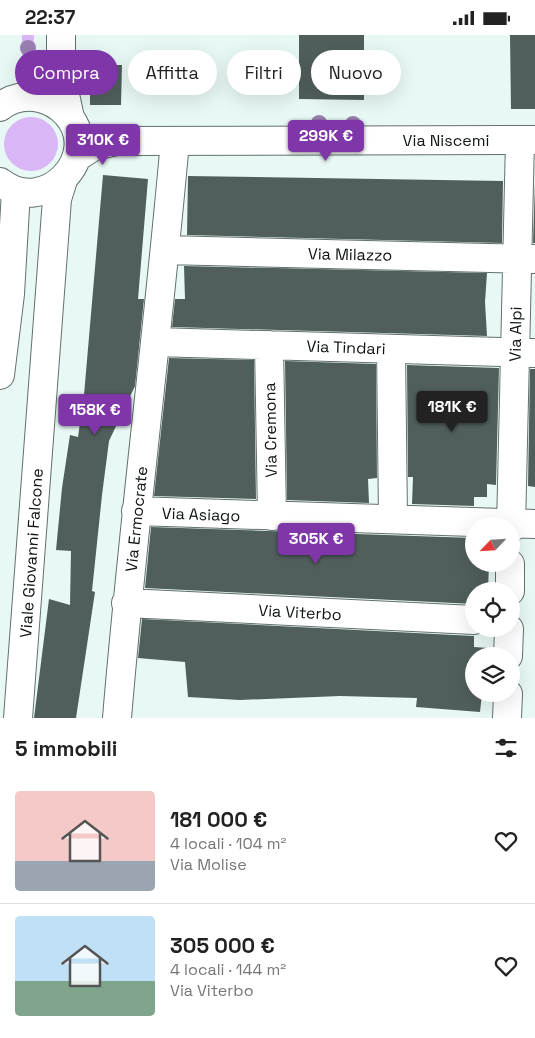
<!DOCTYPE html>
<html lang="it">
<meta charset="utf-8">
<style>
:root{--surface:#fff;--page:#f2f2f2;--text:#222;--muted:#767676;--line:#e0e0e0;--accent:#7f36a9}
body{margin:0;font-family:"Space Grotesk",sans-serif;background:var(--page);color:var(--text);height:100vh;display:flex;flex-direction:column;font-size:19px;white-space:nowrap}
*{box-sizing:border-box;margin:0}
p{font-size:16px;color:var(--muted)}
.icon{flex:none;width:28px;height:28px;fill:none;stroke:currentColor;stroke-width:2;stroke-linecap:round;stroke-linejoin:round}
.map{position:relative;height:683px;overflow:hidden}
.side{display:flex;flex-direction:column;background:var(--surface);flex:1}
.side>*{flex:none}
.top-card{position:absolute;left:15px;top:15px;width:505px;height:45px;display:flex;gap:10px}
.needle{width:32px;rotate:245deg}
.buttons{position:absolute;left:465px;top:482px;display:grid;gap:10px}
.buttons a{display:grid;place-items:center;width:55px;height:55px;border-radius:50%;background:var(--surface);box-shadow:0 5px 20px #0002;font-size:25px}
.price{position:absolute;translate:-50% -42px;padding:0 11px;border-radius:5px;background:var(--accent);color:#fff;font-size:16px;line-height:32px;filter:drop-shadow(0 1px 2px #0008)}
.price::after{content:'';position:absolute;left:50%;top:30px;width:15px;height:11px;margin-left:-8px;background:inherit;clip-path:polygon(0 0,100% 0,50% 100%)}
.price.on{background:#222;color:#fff}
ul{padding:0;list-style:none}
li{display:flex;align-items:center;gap:15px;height:125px;padding:0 15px}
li+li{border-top:1px solid var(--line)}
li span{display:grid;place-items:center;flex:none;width:140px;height:100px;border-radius:5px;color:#555}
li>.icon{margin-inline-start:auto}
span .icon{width:60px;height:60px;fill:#fffc;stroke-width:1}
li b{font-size:21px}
h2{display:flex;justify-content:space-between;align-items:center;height:60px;padding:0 15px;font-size:21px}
.tag{padding:0 18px;border-radius:22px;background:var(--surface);box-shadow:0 5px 20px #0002;font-size:18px;line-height:45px}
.tag.on{background:var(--accent);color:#fff}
.status{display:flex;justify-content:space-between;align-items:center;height:35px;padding:0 25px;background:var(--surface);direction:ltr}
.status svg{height:14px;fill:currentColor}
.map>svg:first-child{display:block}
</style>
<div class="status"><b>22:37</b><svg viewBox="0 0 49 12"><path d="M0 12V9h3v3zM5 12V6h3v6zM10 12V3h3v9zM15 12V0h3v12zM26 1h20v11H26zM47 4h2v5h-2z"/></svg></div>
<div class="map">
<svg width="535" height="683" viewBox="0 0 535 683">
<rect width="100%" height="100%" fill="#e8f8f5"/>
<path fill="#dbb6f7" d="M 22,0 L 34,0 L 33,31 L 22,30 Z
M4 109a27 27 0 1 1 54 0a27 27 0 1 1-54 0Z"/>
<path fill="#515f5c" d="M 299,0 L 364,0 L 364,65 L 299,64 Z
M 510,0 L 535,0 L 535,74 L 511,74 Z
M 90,30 L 122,30 L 121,70 L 90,70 Z
M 103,140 L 148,144 L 138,264 L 144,264 L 135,351 L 109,406 L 102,460 L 92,556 L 95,557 L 76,683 L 34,683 L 49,564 L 70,570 L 71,516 L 56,515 L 62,453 L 70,400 L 78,402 L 84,360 Z
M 188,141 L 503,146 L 502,208 L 187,200 Z
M 535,149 L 535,208 L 533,208 Z
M 184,231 L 487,238 L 485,267 L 487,301 L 172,292 L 175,264 L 185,264 Z
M 169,323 L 254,325 L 256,464 L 154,461 Z
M 285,326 L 376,329 L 377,443 L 368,444 L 369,468 L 287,465 Z
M 407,330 L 499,333 L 496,450 L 487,449 L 487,462 L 474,462 L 474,471 L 412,469 L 413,442 L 408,442 Z
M 530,334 L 535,334 L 535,452 L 528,451 Z
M 151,492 L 474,503 L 474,529 L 489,529 L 488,556 L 474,556 L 474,569 L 145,553 Z
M 142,584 L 474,601 L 474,612 L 488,613 L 487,621 L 474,621 L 474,659 L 482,659 L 480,677 L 416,672 L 417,663 L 340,661 L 240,665 L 188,662 L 185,627 L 138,623 Z"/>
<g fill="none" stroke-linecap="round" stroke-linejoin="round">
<g stroke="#63706e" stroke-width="30">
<path id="minor" d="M 166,215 L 534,224
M 156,307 L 535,318
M 269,310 L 272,481
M 391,314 L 393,484
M 136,476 L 535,489
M 511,493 L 520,105
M 510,556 L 510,529
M 126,568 L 474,585
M 508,621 L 509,594
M 117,683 C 133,490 158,299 175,106
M 507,683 L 508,659"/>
</g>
<g stroke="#63706e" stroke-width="30">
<path id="tertiary" d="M 61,0 L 61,41 L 70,83
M 0,72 C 11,63 26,60 40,63 C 50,65 58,70 66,78 C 105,120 45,183 0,147
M 77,122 L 94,111 L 116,106 L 535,105
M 0,340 L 10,259 L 16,156
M 18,683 L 57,164 L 63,145"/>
</g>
<use href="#minor" stroke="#fff" stroke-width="28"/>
<use href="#tertiary" stroke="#fff" stroke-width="28"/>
</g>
<g fill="#9a80b2">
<circle cx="28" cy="13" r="8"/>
<circle cx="319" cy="88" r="8"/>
<circle cx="353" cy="89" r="8"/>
</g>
<g text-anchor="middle" stroke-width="5" stroke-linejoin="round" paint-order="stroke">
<g font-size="16" fill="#0f1413" stroke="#fff">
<text x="446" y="111">Via Niscemi</text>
<text transform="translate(350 219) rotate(1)" y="6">Via Milazzo</text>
<text transform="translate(515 299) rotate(-89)" y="6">Via Alpi</text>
<text transform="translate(346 312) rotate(2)" y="6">Via Tindari</text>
<text transform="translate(270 395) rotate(-91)" y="6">Via Cremona</text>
<text transform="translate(201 479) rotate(2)" y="6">Via Asiago</text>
<text transform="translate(136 484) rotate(-84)" y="6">Via Ermocrate</text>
<text transform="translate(31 518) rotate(-86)" y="6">Viale Giovanni Falcone</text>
<text transform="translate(300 577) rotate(3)" y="6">Via Viterbo</text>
</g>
</g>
</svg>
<div class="buttons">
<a><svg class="needle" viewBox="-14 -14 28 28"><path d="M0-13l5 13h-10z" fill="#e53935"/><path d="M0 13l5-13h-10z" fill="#767676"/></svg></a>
<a><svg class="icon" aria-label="locate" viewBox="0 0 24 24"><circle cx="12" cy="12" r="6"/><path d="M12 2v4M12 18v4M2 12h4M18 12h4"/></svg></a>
<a><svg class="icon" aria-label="layers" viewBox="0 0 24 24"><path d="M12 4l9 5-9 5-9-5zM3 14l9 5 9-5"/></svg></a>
</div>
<b class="price" style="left:326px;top:127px">299K €</b>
<b class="price" style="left:103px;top:131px">310K €</b>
<b class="price on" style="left:452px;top:398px">181K €</b>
<b class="price" style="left:95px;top:401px">158K €</b>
<b class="price" style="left:316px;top:530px">305K €</b>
<div class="top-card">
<a class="tag on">Compra</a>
<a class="tag">Affitta</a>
<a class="tag">Filtri</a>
<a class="tag">Nuovo</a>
</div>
</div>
<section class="side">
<h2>5 immobili<svg class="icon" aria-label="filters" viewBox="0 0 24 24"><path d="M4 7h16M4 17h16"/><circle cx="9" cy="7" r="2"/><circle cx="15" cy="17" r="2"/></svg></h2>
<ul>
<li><span style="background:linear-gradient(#f6c9c9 70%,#9aa5b1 0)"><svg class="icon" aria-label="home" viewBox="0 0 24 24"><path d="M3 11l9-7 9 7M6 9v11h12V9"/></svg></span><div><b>181 000 €</b><p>4 locali · 104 m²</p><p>Via Molise</p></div><svg class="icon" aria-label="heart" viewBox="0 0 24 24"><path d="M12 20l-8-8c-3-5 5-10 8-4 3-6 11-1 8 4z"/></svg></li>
<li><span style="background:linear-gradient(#bfe0f5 65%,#7fa58c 0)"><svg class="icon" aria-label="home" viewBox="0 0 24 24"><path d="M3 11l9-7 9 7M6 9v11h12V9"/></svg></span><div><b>305 000 €</b><p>4 locali · 144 m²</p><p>Via Viterbo</p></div><svg class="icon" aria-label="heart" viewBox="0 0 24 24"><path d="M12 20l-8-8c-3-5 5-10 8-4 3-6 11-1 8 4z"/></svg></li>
</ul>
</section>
